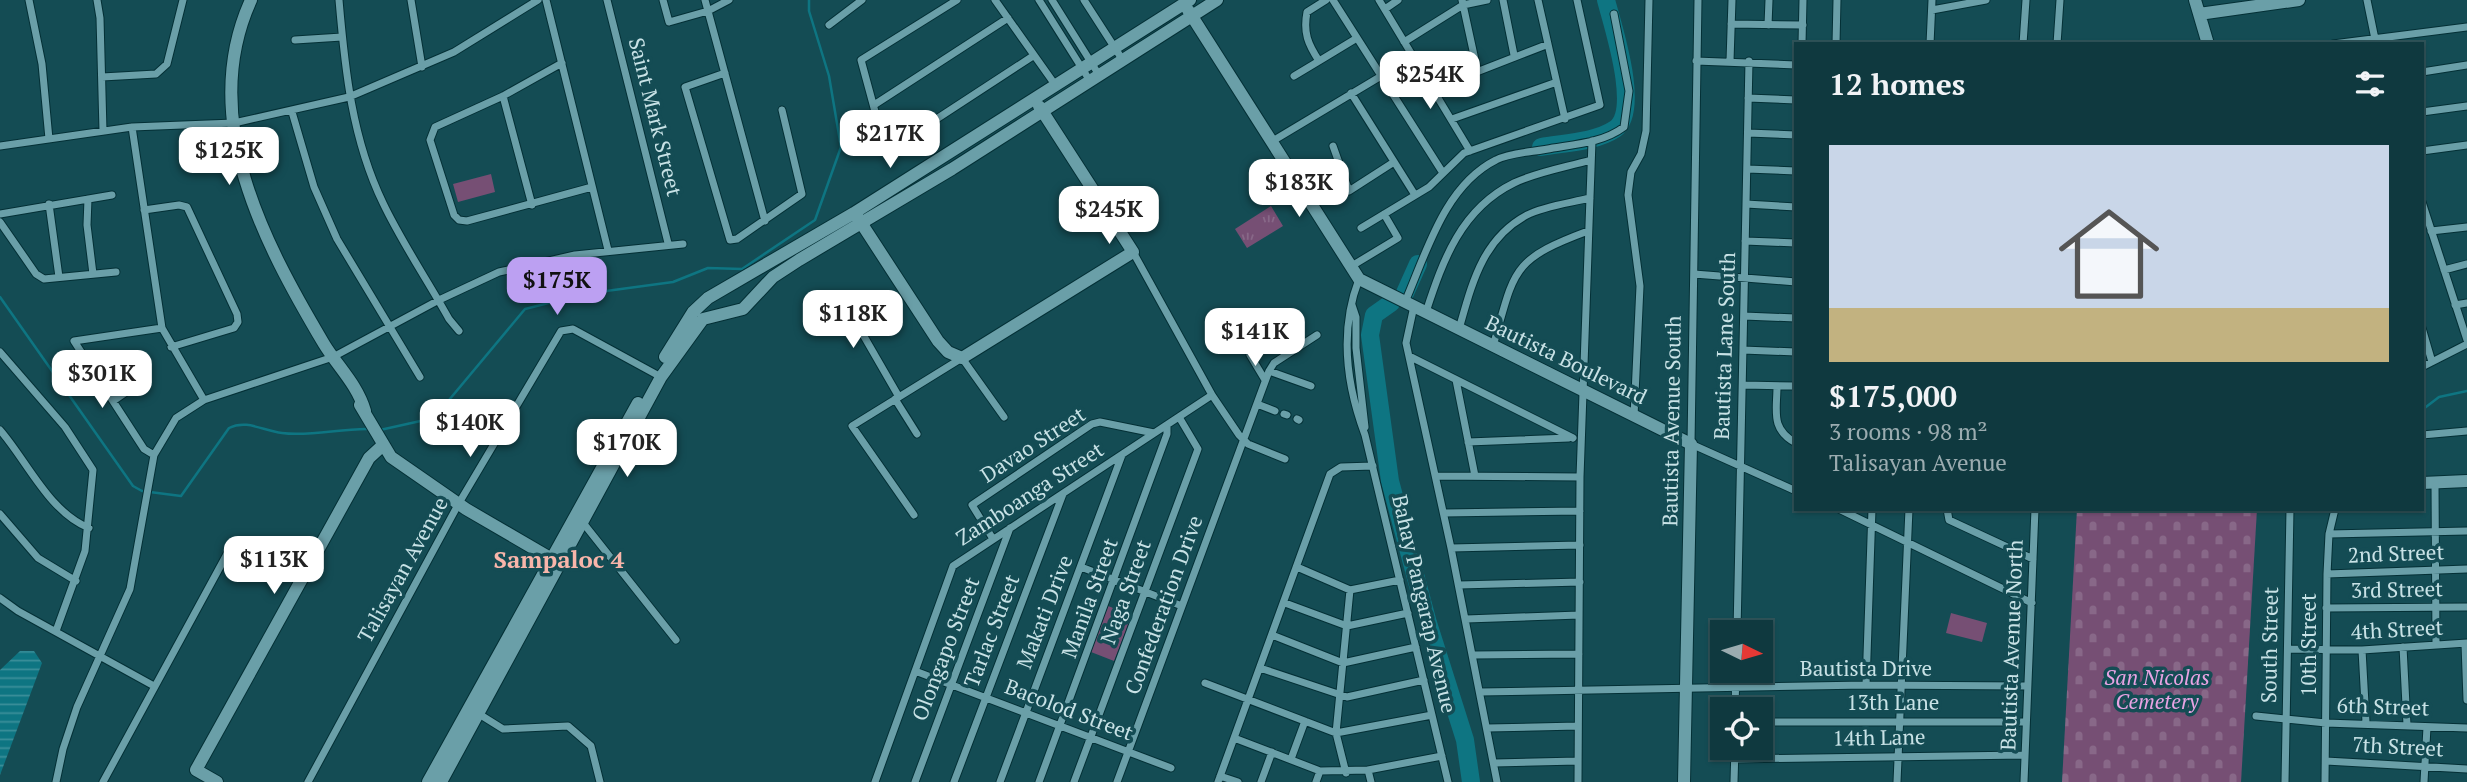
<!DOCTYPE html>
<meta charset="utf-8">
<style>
:root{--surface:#0f393f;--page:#1d444a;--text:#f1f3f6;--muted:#9bacb0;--line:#2f5359;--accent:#bca0f2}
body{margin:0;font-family:"PT Serif",serif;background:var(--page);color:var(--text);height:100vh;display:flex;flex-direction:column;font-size:26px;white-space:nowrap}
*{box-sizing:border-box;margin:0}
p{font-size:23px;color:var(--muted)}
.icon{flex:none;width:38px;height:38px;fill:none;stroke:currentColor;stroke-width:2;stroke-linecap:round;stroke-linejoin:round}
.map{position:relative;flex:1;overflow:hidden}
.drawer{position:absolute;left:1794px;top:42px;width:630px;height:469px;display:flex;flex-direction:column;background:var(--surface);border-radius:0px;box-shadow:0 2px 5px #0004,0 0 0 2px var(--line)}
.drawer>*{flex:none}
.needle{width:46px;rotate:95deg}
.tools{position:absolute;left:1710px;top:620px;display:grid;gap:14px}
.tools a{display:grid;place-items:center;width:63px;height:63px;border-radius:0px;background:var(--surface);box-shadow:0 2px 5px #0004,0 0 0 2px var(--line);font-size:35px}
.price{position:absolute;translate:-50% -60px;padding:0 16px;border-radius:14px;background:#fff;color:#222;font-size:23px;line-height:46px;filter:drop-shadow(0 2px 4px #0008)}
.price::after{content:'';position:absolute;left:50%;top:42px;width:21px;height:16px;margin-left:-10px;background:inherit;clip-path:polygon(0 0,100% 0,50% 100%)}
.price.active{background:var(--accent);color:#111}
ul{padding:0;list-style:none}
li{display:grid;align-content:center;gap:14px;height:371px;padding:0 35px}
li+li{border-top:2px solid var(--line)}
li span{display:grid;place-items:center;height:217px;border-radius:0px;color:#555}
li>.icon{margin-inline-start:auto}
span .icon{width:126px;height:126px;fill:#fffc;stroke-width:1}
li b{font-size:30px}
h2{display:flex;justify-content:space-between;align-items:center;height:84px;padding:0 35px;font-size:30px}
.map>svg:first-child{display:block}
</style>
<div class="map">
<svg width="2467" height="782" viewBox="0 0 2467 782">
<defs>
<pattern id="cemetery-stones" width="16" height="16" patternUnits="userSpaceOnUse" patternTransform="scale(1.75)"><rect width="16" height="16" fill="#764f74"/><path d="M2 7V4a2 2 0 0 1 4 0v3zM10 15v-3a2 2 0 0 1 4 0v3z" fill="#886888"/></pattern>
<pattern id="park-tufts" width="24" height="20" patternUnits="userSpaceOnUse" patternTransform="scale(1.75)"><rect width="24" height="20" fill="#764f74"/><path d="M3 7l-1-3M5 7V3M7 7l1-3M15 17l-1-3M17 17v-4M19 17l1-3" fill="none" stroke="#886888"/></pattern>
<pattern id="water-rules" width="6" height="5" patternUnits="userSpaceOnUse" patternTransform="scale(1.75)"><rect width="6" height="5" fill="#0e7582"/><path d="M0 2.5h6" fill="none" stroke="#3b8f9a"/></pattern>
</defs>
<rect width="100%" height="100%" fill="#144c54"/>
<path fill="#764f74" d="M 491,174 L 495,192 L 458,202 L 453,184 Z
M 1108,606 L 1132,615 L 1114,661 L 1091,652 Z
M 1951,613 L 1987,623 L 1982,642 L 1946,633 Z"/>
<path fill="url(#cemetery-stones)" d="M 2077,509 L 2257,509 L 2241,782 L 2062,782 Z"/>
<path fill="url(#park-tufts)" d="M 1271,206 L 1283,226 L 1247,248 L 1235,229 Z"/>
<path fill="url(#water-rules)" d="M 20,651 L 34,651 L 42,663 L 0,775 L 0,670 Z"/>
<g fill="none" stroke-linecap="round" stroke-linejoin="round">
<path stroke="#0e7582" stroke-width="2.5" d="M 0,297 L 133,486 L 142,491 L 181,496 L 229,428 C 247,419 263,431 282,433 C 310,437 341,428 370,429
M 2422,410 L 2439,397 L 2467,391
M 380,430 L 434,418 L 525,309 L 584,294 L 673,282 L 708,268 L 742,269 L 815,220 L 841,147 L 829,76 L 809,11 L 809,0"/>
<path stroke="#0e7582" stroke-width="18" d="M 1541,147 C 1563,143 1596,142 1615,129 C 1641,111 1613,27 1606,0
M 1405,293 L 1418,264
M 1391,303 L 1374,315 L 1370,335 L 1390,481 L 1428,623 L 1465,740 L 1471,782"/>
<g stroke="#043036" stroke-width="9">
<path id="street" d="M 29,0 L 42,64 L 49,139
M 97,0 L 100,18 L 103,131
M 339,0 C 345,70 352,139 383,203 C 402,243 428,281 449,319 L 459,331
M 411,0 L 422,67
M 546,0 L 608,250
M 607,0 L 668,243
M 663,0 L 669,22 L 708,11 L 729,0
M 705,0 L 765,221
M 957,0 L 861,60 L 886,152 L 1033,56
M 995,0 L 1056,86
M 1039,0 L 1090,81
M 1052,0 L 1099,75
M 1084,0 L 1122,59
M 1333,0 L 1443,173
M 1379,0 L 1470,151
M 1462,0 L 1477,69
M 1503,0 L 1514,55
M 1538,0 L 1565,119
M 1698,0 L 1691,444 L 1796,491
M 2367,0 L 2376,44
M 1385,9 L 1398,0
M 1932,10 L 1986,0
M 1731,24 L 1803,25
M 829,25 L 862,0
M 1768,25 L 1769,0
M 295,40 L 342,37
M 1404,42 L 1463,5 L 1487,0
M 1802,44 L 1803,0
M 1836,44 L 1837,0
M 1930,44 L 1932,0
M 2023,44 L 2026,0
M 2057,44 L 2060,0
M 2333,44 L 2467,27
M 1319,61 L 1357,38
M 1696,61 L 1796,65
M 1730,61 L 1732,0
M 562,63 L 503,96 L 435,127 L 430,140 L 454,215 L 459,220 L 467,221 L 592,187
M 2422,72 L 2467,65
M 725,73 L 685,87 L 730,240 L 737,239 L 802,194 L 782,110
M 1294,76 L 1319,61 C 1308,44 1303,33 1307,12 L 1326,0
M 102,77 L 156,74 L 167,64 L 183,0
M 1433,89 L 1546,45
M 1351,93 L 1415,195
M 503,96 L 532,205
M 1748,98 L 1796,100
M 874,105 L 1008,18
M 292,112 L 314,187 L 337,239 L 420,377
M 2422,112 L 2467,106
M 1452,119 L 1554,83
M 132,127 L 162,328 L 204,400
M 1748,133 L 1796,135
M 1271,142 L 1413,57
M 0,146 L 132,127 L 234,123 L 349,97 L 454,52 L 538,0
M 1333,146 L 1349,191 L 1394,162
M 2422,151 L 2467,145
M 1747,169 L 1796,171
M 88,199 L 87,225 L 93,274
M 2422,202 L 2467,340
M 49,204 L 59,277
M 1746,204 L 1796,207
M 144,210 L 179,205 L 187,207 L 237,314 L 238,322 L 234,328 L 171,347
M 0,214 L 112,195
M 0,222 L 36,274 L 44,279 L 116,272
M 1361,228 L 1429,187 L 1464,153 L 1600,105 L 1577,0
M 2431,231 L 2467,227
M 1745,241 L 1796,243
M 1133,252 L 1212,395 L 1239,435 L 1248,444 L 1285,459
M 1350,267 L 1398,238 L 1384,214
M 2444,270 L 2467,264
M 1694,274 L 1796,282
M 1359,279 C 1339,331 1346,384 1365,435 L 1448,782
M 1405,302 C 1426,254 1444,186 1496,160 C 1511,152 1536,152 1553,148 C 1578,144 1604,142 1624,127 L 1629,91 L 1614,14
M 1352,305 L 1356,317 L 1356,348 L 1365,427
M 2455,305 L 2467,303
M 1414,306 L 1406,343 L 1451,548 L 1497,782
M 863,307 L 855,312 L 854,319 L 899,397
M 1426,312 C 1443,260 1461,209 1514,183 C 1537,172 1567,167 1591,160
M 1744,316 L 1796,318
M 2422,328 L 2432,362
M 1459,329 C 1472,284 1482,239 1527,215 C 1544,206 1570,203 1590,198
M 1493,346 C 1515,270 1510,260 1588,231
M 1743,350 L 1796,352
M 0,352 L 65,427 L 93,470 L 85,551 L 56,631
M 1250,355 L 1265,380
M 1409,356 L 1573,438
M 2422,367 L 2467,344
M 1269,371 L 1311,386
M 1456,380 L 1475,476
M 1743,385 L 1796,386
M 1777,386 C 1777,411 1770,429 1796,443
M 895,399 L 917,434
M 113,401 L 132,388
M 1257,404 L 1275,411
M 1284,414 L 1287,415
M 1634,416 L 1640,286 L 1628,195 L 1631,172 L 1641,154 L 1646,131 L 1649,0
M 1297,419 L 1299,420
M 0,430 C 27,461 49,512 89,528
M 2422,435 L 2467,431
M 1468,442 L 1569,438
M 154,455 L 144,449 L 74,341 L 162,328
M 1436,476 L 1580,477
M 2435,483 L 2436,644
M 1839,509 L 2032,603
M 1947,509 L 1949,520 L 2033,559
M 1444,513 L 1580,511
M 0,514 L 38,558 L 76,581
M 914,515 L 852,426 L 962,358 L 1004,417
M 584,524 L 676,640
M 2329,534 L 2467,531
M 993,539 L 972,505 L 1092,424 L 1100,422 L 1154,433
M 1451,548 L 1580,545
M 1081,567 L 1182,606
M 1297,567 L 1350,590 L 1400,580
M 2327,574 L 2467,569
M 1459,585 L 1580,582
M 0,598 L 18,611 L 154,686
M 1285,603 L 1347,626 L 1408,613
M 2326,608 L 2467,607
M 1466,619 L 1579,615
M 1737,632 L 1749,61
M 1272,635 L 1343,663 L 1416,647
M 2465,644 L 2467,700
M 2403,647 L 2407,725
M 2288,649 L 2362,650 L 2467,643
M 2362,650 L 2366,722
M 1473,655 L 1579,654
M 1260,668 L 1347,697 L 1424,680
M 915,671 L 1171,768
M 1205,683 L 1336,733 L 1432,715
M 1866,685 L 1872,509
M 1480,692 L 1866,685 L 2027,686
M 1735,709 L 1736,670
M 479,714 L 503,729 L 568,726 L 591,746 L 600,782
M 2256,716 L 2326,723 L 2467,728
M 1760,722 L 2026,722
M 1487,728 L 1578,726
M 1234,738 L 1320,771
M 1291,759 L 1305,721
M 1734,759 L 2025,755
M 2326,761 L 2467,769
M 1494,763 L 1578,761
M 1368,770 L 1371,782
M 1346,773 L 1336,733 L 1350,590
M 1220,776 L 1238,782
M 56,782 L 63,749 L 77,707 L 130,589 L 154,455 L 176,418 L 204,400 L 333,357 L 439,300 L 499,272 L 575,255 L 683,244
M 103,782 L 227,554
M 308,782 L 459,503 L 561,331 L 573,329 L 661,377
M 875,782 L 953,566 L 1212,395
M 915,782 L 1010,528
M 954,782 L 1063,494
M 1000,782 L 1122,455
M 1039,782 L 1167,434 L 1167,425
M 1074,782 L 1198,449 L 1179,417
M 1117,782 L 1269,371 L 1274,363 L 1317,335
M 1218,782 L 1330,474 L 1341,467 L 1373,466
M 1261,782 L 1272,752
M 1316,782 L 1320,771 L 1368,770 L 1442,756
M 1578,782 L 1580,477 L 1592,141
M 1734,782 L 1735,747
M 1897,782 L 1909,509
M 2024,782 L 2035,509
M 2285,782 L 2290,509
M 2325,782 L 2327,574 L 2329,534 L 2335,509
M 2424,782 L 2427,727"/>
</g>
<g stroke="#043036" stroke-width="14">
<path id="secondary" d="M 251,0 C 197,118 264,243 324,344 C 338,367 357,384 365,411
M 2195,0 L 2208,44
M 1188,10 L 1359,279 L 1691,444 L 1684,782
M 2199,14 L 2299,0
M 858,218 L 938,341 L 948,352 L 962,358 L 1133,252 L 1039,106
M 665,357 L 693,312 L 708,298 L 854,213 L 1190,0
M 360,405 L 391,457 L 466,509 L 557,562
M 2422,483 L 2467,481
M 217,782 L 196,770 L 369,458 L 382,446
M 428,782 L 638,403
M 441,782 L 661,377 L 703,319 L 743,309 L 773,277 L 799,260 L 952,169 L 1217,0"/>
</g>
<use href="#street" stroke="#6a9fa8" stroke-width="7"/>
<use href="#secondary" stroke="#6a9fa8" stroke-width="12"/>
</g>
<g text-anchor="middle" stroke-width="7" stroke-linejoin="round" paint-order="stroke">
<g font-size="21" fill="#c8e2e6" stroke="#144c54">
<text transform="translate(655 117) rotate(76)" y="7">Saint Mark Street</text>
<text transform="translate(1725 346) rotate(-88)" y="7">Bautista Lane South</text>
<text transform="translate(1566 360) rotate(26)" y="7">Bautista Boulevard</text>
<text transform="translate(1672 421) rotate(-89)" y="7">Bautista Avenue South</text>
<text transform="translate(1033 445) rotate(-33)" y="7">Davao Street</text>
<text transform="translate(1030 494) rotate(-33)" y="7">Zamboanga Street</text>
<text transform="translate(2396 554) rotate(-2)" y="7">2nd Street</text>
<text transform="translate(403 570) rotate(-61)" y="7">Talisayan Avenue</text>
<text transform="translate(2397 590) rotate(-1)" y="7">3rd Street</text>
<text transform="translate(1126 592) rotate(-70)" y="7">Naga Street</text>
<text transform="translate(1090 598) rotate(-70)" y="7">Manila Street</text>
<text transform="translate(1424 604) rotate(77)" y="7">Bahay Pangarap Avenue</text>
<text transform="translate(1164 605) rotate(-70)" y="7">Confederation Drive</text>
<text transform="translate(1045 612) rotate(-69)" y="7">Makati Drive</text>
<text transform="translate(2397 630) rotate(-3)" y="7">4th Street</text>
<text transform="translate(992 631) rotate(-69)" y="7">Tarlac Street</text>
<text transform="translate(2012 645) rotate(-88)" y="7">Bautista Avenue North</text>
<text transform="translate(2270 645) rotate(-89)" y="7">South Street</text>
<text transform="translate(2309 645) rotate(-90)" y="7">10th Street</text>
<text transform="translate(946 649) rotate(-69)" y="7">Olongapo Street</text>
<text x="1866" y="676">Bautista Drive</text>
<text x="1893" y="710">13th Lane</text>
<text transform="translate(2383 707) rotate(2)" y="7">6th Street</text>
<text transform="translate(1069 710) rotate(21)" y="7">Bacolod Street</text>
<text transform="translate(1879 738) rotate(-1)" y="7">14th Lane</text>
<text transform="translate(2398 747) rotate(3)" y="7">7th Street</text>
</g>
<g font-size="21" font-style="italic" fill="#e8a3e3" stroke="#144c54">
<text x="2157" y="685">San Nicolas<tspan x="2157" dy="24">Cemetery</tspan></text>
</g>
<g font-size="24" font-weight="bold" fill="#f8b5aa" stroke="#144c54">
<text x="559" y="568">Sampaloc 4</text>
</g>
</g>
</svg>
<div class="tools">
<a><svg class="needle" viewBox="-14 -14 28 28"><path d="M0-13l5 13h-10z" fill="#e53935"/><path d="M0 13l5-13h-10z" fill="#9bacb0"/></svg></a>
<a><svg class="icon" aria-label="locate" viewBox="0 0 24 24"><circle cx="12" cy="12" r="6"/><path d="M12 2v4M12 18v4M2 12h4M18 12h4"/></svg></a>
</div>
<b class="price" style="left:1430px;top:111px">$254K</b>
<b class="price" style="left:890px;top:170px">$217K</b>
<b class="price" style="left:229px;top:187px">$125K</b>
<b class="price" style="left:1299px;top:219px">$183K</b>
<b class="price" style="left:1109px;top:246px">$245K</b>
<b class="price active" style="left:557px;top:317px">$175K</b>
<b class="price" style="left:853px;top:350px">$118K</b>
<b class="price" style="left:1255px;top:368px">$141K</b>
<b class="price" style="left:102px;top:410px">$301K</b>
<b class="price" style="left:470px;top:459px">$140K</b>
<b class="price" style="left:627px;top:479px">$170K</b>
<b class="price" style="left:274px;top:596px">$113K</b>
<section class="drawer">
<h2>12 homes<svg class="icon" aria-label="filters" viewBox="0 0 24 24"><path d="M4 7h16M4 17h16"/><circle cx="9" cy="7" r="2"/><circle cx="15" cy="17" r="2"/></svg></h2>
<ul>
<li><span style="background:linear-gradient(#c9d6e8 75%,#c2b280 0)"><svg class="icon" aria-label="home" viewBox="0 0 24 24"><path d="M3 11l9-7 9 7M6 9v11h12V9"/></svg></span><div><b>$175,000</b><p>3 rooms · 98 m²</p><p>Talisayan Avenue</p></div></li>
</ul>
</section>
</div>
